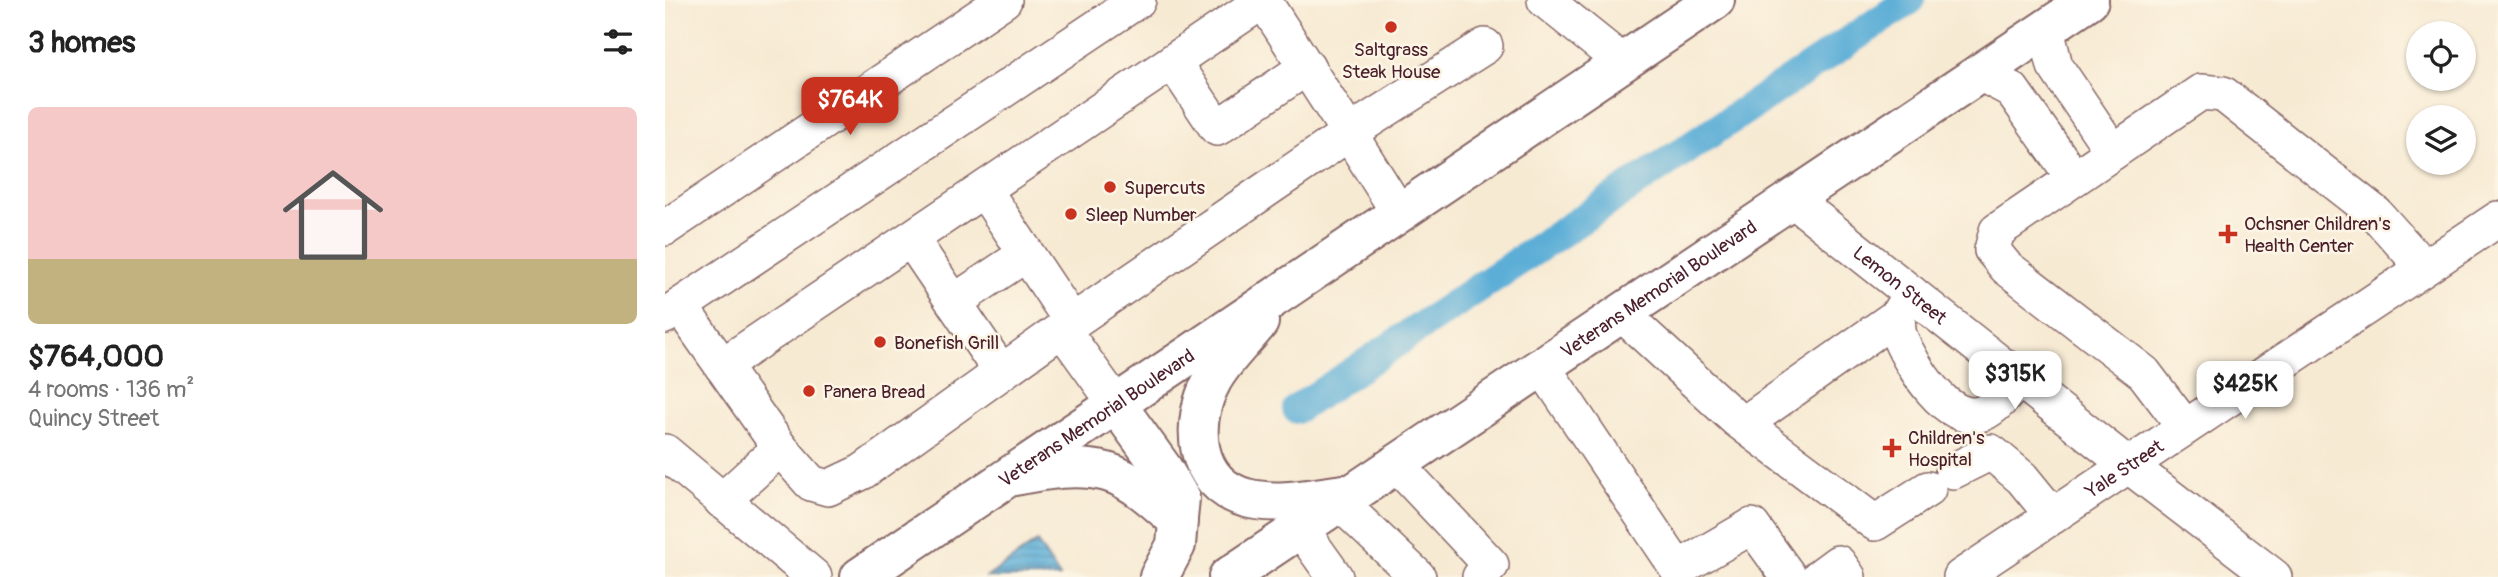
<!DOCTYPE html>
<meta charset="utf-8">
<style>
:root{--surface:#fff;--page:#f2f2f2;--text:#222;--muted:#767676;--line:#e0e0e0;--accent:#c8321e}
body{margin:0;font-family:Pangolin,sans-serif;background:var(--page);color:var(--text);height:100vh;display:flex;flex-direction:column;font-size:26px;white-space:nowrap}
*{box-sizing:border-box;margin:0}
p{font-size:23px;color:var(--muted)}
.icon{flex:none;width:38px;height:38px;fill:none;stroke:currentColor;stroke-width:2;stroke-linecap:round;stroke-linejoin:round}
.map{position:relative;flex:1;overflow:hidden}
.sheet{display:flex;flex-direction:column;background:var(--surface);width:665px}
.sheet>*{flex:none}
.tools{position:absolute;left:1741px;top:21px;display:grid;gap:14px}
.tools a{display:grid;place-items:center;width:70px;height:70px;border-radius:50%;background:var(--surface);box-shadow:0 2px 5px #0004;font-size:35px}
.price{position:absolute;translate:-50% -60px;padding:0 16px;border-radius:14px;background:#fff;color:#222;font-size:23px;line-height:46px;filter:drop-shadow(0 2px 4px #0008)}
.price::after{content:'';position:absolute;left:50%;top:42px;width:21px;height:16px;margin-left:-10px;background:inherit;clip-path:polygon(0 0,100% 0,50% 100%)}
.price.current{background:var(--accent);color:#fff}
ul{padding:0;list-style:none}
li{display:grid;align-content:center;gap:14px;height:371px;padding:0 28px}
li+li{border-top:2px solid var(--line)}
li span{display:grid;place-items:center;height:217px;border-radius:10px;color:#555}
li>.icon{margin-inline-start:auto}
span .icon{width:126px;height:126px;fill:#fffc;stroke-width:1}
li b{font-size:30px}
h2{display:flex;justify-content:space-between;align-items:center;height:84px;padding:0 28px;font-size:30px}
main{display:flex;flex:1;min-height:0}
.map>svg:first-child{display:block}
</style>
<main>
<section class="sheet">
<h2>3 homes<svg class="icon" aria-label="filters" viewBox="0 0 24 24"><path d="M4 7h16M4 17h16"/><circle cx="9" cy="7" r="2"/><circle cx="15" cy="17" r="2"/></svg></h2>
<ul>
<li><span style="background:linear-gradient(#f6c9c9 70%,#c2b280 0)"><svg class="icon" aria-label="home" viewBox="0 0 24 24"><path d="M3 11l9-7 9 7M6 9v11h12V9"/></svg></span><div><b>$764,000</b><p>4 rooms · 136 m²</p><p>Quincy Street</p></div></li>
</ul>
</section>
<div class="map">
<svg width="1833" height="577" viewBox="0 0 1833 577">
<defs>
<pattern id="water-rules" width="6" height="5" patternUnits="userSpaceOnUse" patternTransform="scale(1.75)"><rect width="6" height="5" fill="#5caed7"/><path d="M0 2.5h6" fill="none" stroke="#4e8daf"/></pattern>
</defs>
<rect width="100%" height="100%" fill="#fcf5e5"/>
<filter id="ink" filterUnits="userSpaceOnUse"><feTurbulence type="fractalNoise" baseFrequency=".0143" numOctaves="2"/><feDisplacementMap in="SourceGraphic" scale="14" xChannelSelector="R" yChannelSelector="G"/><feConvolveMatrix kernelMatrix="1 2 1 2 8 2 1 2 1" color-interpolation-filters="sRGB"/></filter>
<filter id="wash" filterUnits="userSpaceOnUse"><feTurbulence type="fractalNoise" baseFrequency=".00686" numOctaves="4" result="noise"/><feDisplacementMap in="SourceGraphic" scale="28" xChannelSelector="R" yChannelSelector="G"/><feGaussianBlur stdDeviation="1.57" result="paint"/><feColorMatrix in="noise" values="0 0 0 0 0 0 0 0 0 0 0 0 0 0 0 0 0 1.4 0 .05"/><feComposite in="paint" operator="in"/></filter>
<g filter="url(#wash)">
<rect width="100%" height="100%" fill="#f7ead3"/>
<path fill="url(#water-rules)" stroke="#536681" stroke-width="2" d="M 372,542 L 395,577 L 322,577 Z"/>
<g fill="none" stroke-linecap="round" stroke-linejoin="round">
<path stroke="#5caed7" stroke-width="30" d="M 632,409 L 1245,0"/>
</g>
</g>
<g filter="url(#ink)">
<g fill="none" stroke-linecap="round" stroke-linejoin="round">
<g stroke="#876666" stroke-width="38">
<g id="minor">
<path d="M 598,0 L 684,133 L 820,46"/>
<path d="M 880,0 L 957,62"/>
<path d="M 1381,29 L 1390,66 L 1448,152"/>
<path d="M 508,62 L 552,128 L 642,67"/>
<path d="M 1315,73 L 1347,90 L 1409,178"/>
<path d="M 319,190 L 407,322"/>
<path id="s1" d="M 1127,199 L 1463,465 L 1609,577"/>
<path d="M 0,228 L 339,0"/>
<path d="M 246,239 L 336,372"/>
<path d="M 289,302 L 361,254"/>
<path d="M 15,306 L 473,0"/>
<path d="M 956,313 L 1071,419 L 1210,523 L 1263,489"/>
<path d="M 0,316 L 15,306 L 115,448 L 57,501"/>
<path d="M 1232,316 C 1233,323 1232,331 1235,338 C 1246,364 1283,427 1318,413 C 1332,407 1344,390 1354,379"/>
<path d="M 57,366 L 599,0"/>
<path d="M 877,366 L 1013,569 L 1087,526 L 1124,577"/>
<path d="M 451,404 L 397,329 L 684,133 L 734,213"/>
<path d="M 1079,424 L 1232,316 L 1246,293"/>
<path d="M 1520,427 L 1479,373 L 1341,267 L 1327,250 L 1332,231 L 1536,92 L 1558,94 L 1711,214 L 1759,268"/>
<path d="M 115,448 L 146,483 L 163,488 L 197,472 L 397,329"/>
<path d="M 0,452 L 149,577"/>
<path d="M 731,464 L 826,565 L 815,577"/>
<path d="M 1288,471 L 1326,452 L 1357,478 L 1388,516"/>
<path d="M 674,502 L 753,577"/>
<path d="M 635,528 L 670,577"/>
<path d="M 1154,577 L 1173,563 L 1183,577"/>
<path id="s2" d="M 1296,577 L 1833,219"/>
</g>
</g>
<g stroke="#876666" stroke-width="42">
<g id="major">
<path d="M 594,322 C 579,341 558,360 547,381 C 524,423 528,483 581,498 C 612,506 647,498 678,494"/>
<path d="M 451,404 L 498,469 L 515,498 L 513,519"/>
<path d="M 350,476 C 379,470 413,464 442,472 C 469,480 493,503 513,521 L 511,545 L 494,577"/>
<path id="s3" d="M 195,577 L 1050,0"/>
<path id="s4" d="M 563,577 L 1424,0"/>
</g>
</g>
<use href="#minor" stroke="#fff" stroke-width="35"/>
<use href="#major" stroke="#fff" stroke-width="38"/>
</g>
</g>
<g fill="#c8321e" stroke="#fcf5e5" stroke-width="2.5">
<circle cx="726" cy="27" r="7"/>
<circle cx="445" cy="187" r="7"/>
<circle cx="406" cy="214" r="7"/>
<path d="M1559.5 223.5h7v7h7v7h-7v7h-7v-7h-7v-7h7z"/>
<circle cx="215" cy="342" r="7"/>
<circle cx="144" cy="391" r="7"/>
<path d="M1223.5 437.5h7v7h7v7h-7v7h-7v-7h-7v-7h7z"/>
</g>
<g text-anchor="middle" stroke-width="5" stroke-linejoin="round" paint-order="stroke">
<g font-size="19" fill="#4a1f2b" stroke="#fcf5e5" text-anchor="start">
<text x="726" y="56" text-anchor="middle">Saltgrass<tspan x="726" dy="22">Steak House</tspan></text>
<text x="459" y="194">Supercuts</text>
<text x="420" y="221">Sleep Number</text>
<text x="1579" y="230">Ochsner Children's<tspan x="1579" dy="22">Health Center</tspan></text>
<text x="229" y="349">Bonefish Grill</text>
<text x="158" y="398">Panera Bread</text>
<text x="1243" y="444">Children's<tspan x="1243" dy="22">Hospital</tspan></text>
</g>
<g font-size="19" fill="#4a1f2b" stroke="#fcf5e5">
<text dy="7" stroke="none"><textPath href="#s1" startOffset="138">Lemon Street</textPath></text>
<text dy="7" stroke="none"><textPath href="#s4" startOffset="518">Veterans Memorial Boulevard</textPath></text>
<text dy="7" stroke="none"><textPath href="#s3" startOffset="285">Veterans Memorial Boulevard</textPath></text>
<text dy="7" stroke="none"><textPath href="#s2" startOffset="196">Yale Street</textPath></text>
</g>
</g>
</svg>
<div class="tools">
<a><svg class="icon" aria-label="locate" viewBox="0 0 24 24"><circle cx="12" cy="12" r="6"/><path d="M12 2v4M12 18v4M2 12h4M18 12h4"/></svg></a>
<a><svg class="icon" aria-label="layers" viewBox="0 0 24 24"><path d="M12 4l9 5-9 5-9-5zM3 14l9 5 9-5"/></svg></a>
</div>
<b class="price current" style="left:185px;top:137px">$764K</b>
<b class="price" style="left:1350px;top:411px">$315K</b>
<b class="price" style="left:1580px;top:421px">$425K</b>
</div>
</main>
